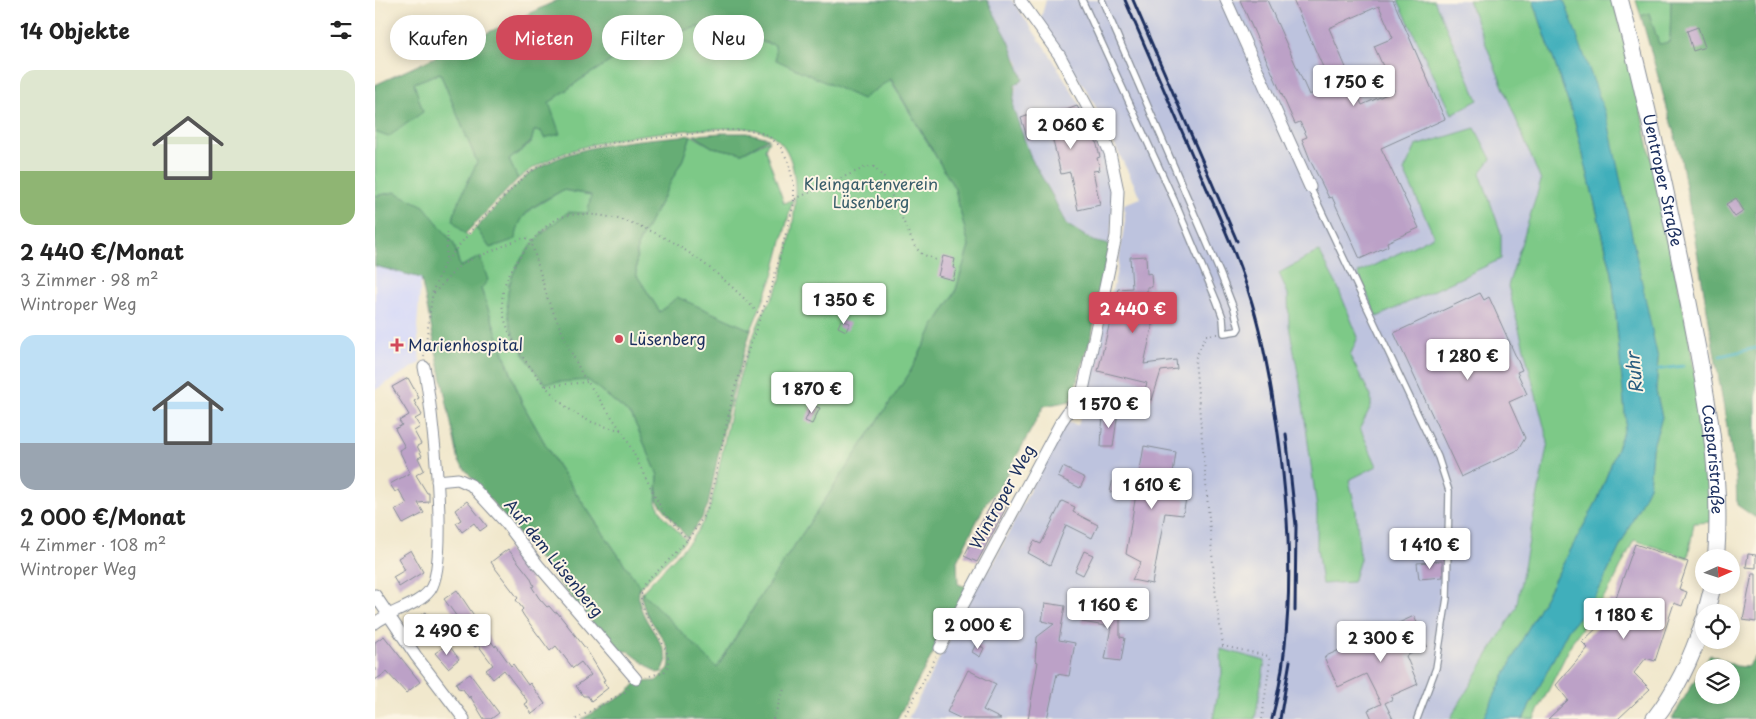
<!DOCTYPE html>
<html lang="de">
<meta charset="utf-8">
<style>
:root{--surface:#fff;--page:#f2f2f2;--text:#222;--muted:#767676;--accent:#d1495b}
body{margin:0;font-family:"Playpen Sans",sans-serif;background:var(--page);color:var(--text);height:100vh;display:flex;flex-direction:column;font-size:19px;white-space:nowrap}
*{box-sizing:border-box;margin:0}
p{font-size:16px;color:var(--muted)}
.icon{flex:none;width:28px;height:28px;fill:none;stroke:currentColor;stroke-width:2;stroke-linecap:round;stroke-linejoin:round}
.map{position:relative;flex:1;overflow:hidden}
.details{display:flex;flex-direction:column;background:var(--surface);width:375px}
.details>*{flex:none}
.top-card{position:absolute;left:15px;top:15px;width:475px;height:45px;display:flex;gap:10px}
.needle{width:32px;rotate:87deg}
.fabs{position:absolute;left:1320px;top:549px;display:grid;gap:10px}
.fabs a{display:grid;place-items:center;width:45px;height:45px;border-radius:50%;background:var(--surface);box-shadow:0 2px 12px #0003;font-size:25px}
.price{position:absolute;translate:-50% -42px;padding:0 11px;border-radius:5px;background:#fff;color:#222;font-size:16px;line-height:32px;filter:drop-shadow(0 1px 2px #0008)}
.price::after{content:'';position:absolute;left:50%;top:30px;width:15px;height:11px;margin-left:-8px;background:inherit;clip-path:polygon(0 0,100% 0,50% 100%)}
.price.active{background:var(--accent);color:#fff}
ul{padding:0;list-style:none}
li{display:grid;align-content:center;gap:10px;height:265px;padding:0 20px}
li span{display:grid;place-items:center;height:155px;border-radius:15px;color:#555}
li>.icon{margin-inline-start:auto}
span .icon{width:90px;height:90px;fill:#fffc;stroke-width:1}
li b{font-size:21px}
h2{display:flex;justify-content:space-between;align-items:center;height:60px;padding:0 20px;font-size:21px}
.pill{padding:0 18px;border-radius:22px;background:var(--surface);box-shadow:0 2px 12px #0003;font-size:18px;line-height:45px}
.pill.active{background:var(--accent);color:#fff}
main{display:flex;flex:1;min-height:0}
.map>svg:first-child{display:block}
</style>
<main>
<section class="details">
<h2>14 Objekte<svg class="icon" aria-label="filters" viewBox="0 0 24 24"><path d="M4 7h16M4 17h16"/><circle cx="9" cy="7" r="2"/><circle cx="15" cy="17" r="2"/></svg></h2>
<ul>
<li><span style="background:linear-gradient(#dfe7d0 65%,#8fb573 0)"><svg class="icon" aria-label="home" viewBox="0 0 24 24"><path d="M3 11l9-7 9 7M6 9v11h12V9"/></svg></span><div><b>2 440 €/Monat</b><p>3 Zimmer · 98 m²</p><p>Wintroper Weg</p></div></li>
<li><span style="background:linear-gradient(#bfe0f5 70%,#9aa5b1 0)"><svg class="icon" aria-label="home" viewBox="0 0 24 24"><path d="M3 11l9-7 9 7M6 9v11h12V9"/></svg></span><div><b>2 000 €/Monat</b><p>4 Zimmer · 108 m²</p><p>Wintroper Weg</p></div></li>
</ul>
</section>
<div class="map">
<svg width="1381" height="719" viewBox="0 0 1381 719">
<rect width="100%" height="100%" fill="#fcf5e5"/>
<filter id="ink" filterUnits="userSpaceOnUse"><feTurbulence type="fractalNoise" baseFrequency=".02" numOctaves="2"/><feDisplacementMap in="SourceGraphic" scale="10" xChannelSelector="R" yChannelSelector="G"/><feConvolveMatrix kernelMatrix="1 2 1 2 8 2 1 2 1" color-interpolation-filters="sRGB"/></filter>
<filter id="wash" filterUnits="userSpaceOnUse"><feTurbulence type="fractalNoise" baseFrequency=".0096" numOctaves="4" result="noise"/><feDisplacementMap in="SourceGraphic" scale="20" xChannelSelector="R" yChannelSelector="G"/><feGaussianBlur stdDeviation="1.12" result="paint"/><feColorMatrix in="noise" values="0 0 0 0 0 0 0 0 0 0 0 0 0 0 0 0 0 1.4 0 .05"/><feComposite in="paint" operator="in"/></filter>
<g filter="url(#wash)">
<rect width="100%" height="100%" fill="#f1e8cd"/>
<path fill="#d4d8f9" d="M 0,266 L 46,278 L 42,326 L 45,363 L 0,390 Z"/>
<path fill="#bdc3de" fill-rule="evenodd" d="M 612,0 L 637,0 L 677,58 L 727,142 L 739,196 L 735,245 L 718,241 L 690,224 L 677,195 L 656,158 L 638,108 L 644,64 Z
M 671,0 L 1093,0 L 1166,181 L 1133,287 L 1173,442 L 1141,608 L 1075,719 L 880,719 L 890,661 L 846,650 L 847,673 L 838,719 L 533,719 L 603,584 L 617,567 L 666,467 L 692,422 L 703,425 L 743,267 L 750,220 L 749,204 L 766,198 L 714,94 L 665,21 ZM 944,251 L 962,285 L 983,337 L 975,356 L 996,396 L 996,406 L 985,428 L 1002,466 L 974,480 L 981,511 L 978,582 L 947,584 L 942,548 L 942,509 L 925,383 L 914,326 L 913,294 Z"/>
<path fill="#7dc987" stroke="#4c7c72" d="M 1023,0 L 1059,0 L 1103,100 L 1077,114 Z
M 1093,0 L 1158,0 L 1200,122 L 1237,274 L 1251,424 L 1223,499 L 1146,642 L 1108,719 L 1075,719 L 1141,608 L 1173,442 L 1133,286 L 1166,181 Z
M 1189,0 L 1238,0 L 1261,88 L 1313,332 L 1333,459 L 1337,522 L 1319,523 L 1313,558 L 1259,540 L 1236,587 L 1199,639 L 1159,719 L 1148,719 L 1193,630 L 1223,592 L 1274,486 L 1277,449 L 1287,417 L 1281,391 L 1283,359 Z
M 1261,0 L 1296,0 L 1295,42 L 1284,45 L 1274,13 L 1266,16 Z
M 323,27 L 400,45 L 515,79 L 580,189 L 594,246 L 580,293 L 560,324 L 534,374 L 387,594 L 341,669 L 267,592 L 316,540 L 328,522 L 335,506 C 347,462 352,416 366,372 C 372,353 379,333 387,315 C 393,304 401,293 405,281 C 415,245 435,167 402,139 C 393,131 381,130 370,128 C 303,129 195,135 143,179 L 134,160 L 156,143 L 159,131 L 166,131 L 174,103 L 205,80 L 268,41 Z
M 65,73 L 102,162 L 81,207 L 78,221 L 93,236 L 101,228 L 115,248 L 159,207 L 188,190 L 216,195 L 213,213 L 171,228 L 146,261 L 133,285 L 213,380 L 257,416 L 283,475 L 281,502 L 288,515 L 311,540 L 265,587 L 182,465 L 146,401 L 106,289 L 105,257 L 85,267 L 79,244 L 20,192 L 0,196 L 0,132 L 13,136 L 39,83 Z
M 1100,128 L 1116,159 L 1105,173 L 1126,233 L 1126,259 L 1002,317 L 983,273 L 1059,236 L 1029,171 L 1041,146 Z
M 316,135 L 337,147 L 367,153 L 394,140 L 390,149 L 409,203 L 418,199 L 398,276 L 376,330 L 302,298 L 285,312 L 261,274 L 262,246 L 308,159 Z
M 944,251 L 962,285 L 983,337 L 975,356 L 996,396 L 996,406 L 985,428 L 1002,466 L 974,480 L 981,511 L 985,559 L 978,582 L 947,584 L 942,548 L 942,509 L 925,383 L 914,326 L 913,294 L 904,273 Z
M 846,649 L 890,661 L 880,719 L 838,719 L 847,673 Z"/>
<path fill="#66ad74" stroke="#406e69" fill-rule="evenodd" d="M 183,0 L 612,0 L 634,41 L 648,79 L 640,85 L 638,108 L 656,158 L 677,195 L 691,224 L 718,241 L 735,245 L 717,334 L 696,401 L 669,406 L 626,485 L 611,503 L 582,561 L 583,584 L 592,587 L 573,626 L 522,719 L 207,719 L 252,693 L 262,682 L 281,681 L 294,668 C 301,639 263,619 267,592 L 342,668 L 387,594 L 534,374 L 560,324 L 580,293 L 594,246 L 580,189 L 516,79 L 487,99 L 401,60 L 400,45 L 323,27 L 268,41 L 205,80 L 174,103 L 185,134 L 169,138 L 166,131 L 159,131 L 156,142 L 134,160 L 143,179 L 90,234 L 78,221 L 81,207 L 102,162 L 65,73 L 39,83 L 48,112 L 13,137 L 0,132 L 0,85 Z
M 1296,0 L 1381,1 L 1381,518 L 1362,505 L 1361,479 L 1306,158 L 1266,16 L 1274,13 L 1284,44 L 1295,42 Z
M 347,133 L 373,133 L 394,138 L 367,153 L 337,147 L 319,135 Z
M 316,135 L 308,159 L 262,246 L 261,274 L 285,312 L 302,297 L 376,330 L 352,413 L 333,505 L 326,520 L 312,538 L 282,500 L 283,475 L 257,416 L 213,380 L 170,383 C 111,314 123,265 193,212 L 213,213 L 216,195 L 188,190 C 165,203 143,210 141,239 L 115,248 L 101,228 C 115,214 128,197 143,183 C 188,142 259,141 316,135 Z
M 20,192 L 49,206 L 79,244 L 85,267 L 105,257 L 113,280 L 106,289 L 146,401 L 182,465 L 265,587 C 258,611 283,632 290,653 L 292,660 L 287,672 L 282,673 L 253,651 L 241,652 L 84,462 L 46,278 L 0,266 L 0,196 Z
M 1335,654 L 1361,666 L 1372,667 L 1381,656 L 1381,719 L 1297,719 ZM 1329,668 L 1356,668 L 1356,695 L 1329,695 Z"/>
<path fill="#40afbb" stroke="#2e6f8c" d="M 1158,0 L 1189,0 L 1233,121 L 1283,359 L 1281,391 L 1287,417 L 1277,449 L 1274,486 L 1223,592 L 1193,630 L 1148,719 L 1108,719 L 1146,642 L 1223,499 L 1251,424 L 1237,273 L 1200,122 Z"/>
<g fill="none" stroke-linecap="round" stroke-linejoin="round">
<path stroke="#40afbb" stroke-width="3" d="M 1345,356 L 1381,348
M 1279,370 L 1308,366"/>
</g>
<g id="blocks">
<path fill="#bca1c7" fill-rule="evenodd" d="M 865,0 L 892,0 L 934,95 L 956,85 L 918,0 L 1018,0 L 1070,119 L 1006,148 L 1044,228 L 1012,242 L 1013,246 L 985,259 L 957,197 L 954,198 L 936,162 L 927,139 L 932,137 L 925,122 L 920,124 ZM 1004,6 L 1018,38 L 999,46 L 1019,91 L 987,105 L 954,28 Z
M 1323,27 L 1330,47 L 1318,51 L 1312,31 Z
M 702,106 L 720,137 L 725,157 L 722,158 L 725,170 L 718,171 L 725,205 L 703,210 L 695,172 L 686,174 L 676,133 L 653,140 L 646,118 L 660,113 L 662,121 Z
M 1361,198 L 1369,211 L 1360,217 L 1351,204 Z
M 568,256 L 580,259 L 578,268 L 581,269 L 578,280 L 563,276 Z
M 771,256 L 772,274 L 776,273 L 777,287 L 772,287 L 772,321 L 777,321 L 777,328 L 769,364 L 801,360 L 802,369 L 786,371 L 777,400 L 767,398 L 772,383 L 723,371 L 743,289 L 757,288 L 755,257 Z
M 1105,293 L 1109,300 L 1114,297 L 1147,370 L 1142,372 L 1152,394 L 1134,402 L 1150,438 L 1143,450 L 1086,477 L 1019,333 Z
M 466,320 L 475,323 L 471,331 L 463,327 Z
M 33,378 L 44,398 L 39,401 L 47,415 L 40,419 L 45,427 L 39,431 L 46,444 L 42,446 L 47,456 L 43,458 L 49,470 L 41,475 L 52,493 L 54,493 L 54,502 L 43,503 L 49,513 L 28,524 L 20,510 L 32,504 L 24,490 L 20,492 L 15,484 L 35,473 L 24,450 L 30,447 L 20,429 L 27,425 L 24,421 L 34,415 L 17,387 Z
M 437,405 L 445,408 L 437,424 L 430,421 Z
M 728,411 L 743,412 L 738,447 L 726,447 Z
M 769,446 L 801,452 L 795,496 L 811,499 L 808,515 L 790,513 L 777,584 L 757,580 L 766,562 L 751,554 Z
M 688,467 L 710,478 L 705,488 L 683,477 Z
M 738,479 L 747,481 L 744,493 L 735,492 Z
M 619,499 L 632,506 L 602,562 L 589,556 Z
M 92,501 L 112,526 L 105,531 L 99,523 L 87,532 L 81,523 L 86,520 L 80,510 Z
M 687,501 L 700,507 L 698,512 L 723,525 L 717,538 L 691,525 L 675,565 L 653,553 L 659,541 L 666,544 Z
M 1260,544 L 1313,562 L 1304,589 L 1312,592 L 1307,606 L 1299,603 L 1280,661 L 1271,658 L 1259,673 L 1275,689 L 1243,719 L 1173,719 L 1193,700 L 1181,685 L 1213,648 L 1207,642 L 1226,624 L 1235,599 L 1240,601 Z
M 133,549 L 155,577 L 159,586 L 157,587 L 164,598 L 172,607 L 174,606 L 180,613 L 182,612 L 211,649 L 230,680 L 228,681 L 233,688 L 216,701 L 213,696 L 208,696 L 201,686 L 216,675 L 206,662 L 198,668 L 181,646 L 175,651 L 149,616 L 146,611 L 148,609 L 141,600 L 143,598 L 120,568 L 116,562 Z
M 36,550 L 48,572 L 24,587 L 18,577 L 30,570 L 23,558 Z
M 709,551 L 718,555 L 708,575 L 700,571 Z
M 1373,554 L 1381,555 L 1381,568 L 1371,567 Z
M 1067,561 L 1068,577 L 1044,579 L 1042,563 Z
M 1377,574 L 1381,574 L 1381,622 L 1368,620 Z
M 82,590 L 120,647 L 121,645 L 136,666 L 138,664 L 153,685 L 155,683 L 170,704 L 157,714 L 150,704 L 153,702 L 129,670 L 118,679 L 111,670 L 118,665 L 103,645 L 100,647 L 93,637 L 95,635 L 69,599 Z
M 670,603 L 690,606 L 684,640 L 700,643 L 694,676 L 682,674 L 672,719 L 653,719 L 663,662 L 660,661 L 662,637 L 679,624 L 667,621 Z
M 710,607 L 742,612 L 741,616 L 745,617 L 745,637 L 750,638 L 746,661 L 730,659 L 736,627 L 707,622 Z
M 51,612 L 62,628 L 51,636 L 39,620 Z
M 1039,616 L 1052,646 L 1031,656 L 1043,684 L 1016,696 L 1018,699 L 1010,703 L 1018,719 L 997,719 L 993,710 L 1006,704 L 991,674 L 963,687 L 949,657 Z
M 9,636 L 45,682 L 31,693 L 12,672 L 0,680 L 0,642 Z
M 73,644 L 84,659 L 73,668 L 60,653 Z
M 601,644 L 609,648 L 605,657 L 597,652 Z
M 593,670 L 621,684 L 608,710 L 626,719 L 587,719 L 572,712 Z
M 95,674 L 124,713 L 116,719 L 109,719 L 95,696 L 94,698 L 88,689 L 83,688 L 81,683 Z"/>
</g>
</g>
<g filter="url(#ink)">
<use href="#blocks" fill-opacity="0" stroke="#868c96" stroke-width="1"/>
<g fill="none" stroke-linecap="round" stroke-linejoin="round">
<g stroke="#868c96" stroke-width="8">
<path id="lane" d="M 707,0 L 800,202 L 842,302 L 848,318 L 849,333 L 862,331 L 864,328 L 859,309 L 845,273 L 727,0
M 935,187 L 1063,457 L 1074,491 L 1072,598 L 1061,668 L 1042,719"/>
</g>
<g stroke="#868c96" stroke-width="13">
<path id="street" d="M 851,0 L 935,187
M 62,481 L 83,479 L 96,485 L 131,523 L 163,565 L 261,679
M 0,595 L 41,656 L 89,719
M 0,623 C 16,611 44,605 55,590 C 75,562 57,405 49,367
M 565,648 L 686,422 L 708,390 L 741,236 L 743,191 L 735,153 L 727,134 L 685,56 L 645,0"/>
</g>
<g stroke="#868c96" stroke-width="18">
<g id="secondary">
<path id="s1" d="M 1245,0 C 1271,97 1292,196 1312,295 C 1329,382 1348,469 1341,558"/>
<path d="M 1331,612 L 1338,585"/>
<path d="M 1279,719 C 1302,690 1318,655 1329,620"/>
</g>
</g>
<path stroke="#868c96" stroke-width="2" stroke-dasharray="1 4" stroke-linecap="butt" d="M 420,199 L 491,167 L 499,167 L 509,178 L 540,247 L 547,254 L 561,260
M 71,258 L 73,230
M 59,293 L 86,264 L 145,239 L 151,238 L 156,241 L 173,300 L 195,350 L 207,374 L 250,436 L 288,512 L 313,540
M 842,334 L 831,335 L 820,359 L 841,598 L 848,646 L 893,656 L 895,661 L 887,719
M 49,357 L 58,290 L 69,264 L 100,226 L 154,172 L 181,158 L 235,143 L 352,130 L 375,130 L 391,134 L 405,146 L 413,161 L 419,185 L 419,203 L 398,282 L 359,390 L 334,505 C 319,538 294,560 269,584 C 256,605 287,635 293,656 L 293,666 L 289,672 L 271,677
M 171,386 L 213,382
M 246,430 C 206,423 187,407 163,377 C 143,353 119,317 130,284 C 134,271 145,257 153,246 C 163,233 178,217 194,215 C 266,207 340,266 385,315
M 201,719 L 250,692 L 255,686
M 398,719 L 409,689
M 528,719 L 561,657"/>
<use href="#lane" stroke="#fff" stroke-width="5.5"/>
<use href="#street" stroke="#fff" stroke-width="11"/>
<use href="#secondary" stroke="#fff" stroke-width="16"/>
<path stroke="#1b2f5e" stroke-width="3" d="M 750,0 C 775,58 800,116 825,173 C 844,216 864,259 877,303 C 889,344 896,384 902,426 C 916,523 921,623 897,719
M 758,0 L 862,241
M 911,434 L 921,525 L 920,611
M 905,719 L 915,661"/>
</g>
</g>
<g fill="#d1495b" stroke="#fcf5e5" stroke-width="2">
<circle cx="244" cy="339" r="5"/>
<path d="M19.5 337.5h5v5h5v5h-5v5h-5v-5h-5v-5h5z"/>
</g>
<g text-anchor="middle" stroke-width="4" stroke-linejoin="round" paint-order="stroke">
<g font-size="16" fill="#1b2f5e" stroke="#fcf5e5">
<text dy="6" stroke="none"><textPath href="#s1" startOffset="185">Uentroper Straße</textPath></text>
<text dy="6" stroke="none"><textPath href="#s1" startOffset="469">Casparistraße</textPath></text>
<text transform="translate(627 497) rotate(-61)" y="6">Wintroper Weg</text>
<text transform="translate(179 558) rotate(51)" y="6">Auf dem Lüsenberg</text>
</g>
<g font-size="16" fill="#385d6a" stroke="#fcf5e5">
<text x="496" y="190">Kleingartenverein<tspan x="496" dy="18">Lüsenberg</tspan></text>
</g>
<g font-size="16" fill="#1b2f5e" stroke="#fcf5e5" text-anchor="start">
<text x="254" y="345">Lüsenberg</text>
<text x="33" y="351">Marienhospital</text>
</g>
<g font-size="18" font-style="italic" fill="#285c7f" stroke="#fcf5e5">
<text transform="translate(1260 373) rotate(-96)" y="6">Ruhr</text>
</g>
</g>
</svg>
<div class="fabs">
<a><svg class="needle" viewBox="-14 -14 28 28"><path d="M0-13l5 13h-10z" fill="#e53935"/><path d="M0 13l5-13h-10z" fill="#767676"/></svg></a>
<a><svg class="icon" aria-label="locate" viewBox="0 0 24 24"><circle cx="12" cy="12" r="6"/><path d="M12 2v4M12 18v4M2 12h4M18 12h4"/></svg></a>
<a><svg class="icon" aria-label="layers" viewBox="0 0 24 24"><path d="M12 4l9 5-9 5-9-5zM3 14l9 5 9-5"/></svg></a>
</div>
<b class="price" style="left:979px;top:107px">1 750 €</b>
<b class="price" style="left:696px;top:150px">2 060 €</b>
<b class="price" style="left:469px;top:325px">1 350 €</b>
<b class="price active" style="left:758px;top:334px">2 440 €</b>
<b class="price" style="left:1093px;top:381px">1 280 €</b>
<b class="price" style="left:437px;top:414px">1 870 €</b>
<b class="price" style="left:734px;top:429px">1 570 €</b>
<b class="price" style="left:777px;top:510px">1 610 €</b>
<b class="price" style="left:1055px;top:570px">1 410 €</b>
<b class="price" style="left:733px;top:630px">1 160 €</b>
<b class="price" style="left:1249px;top:640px">1 180 €</b>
<b class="price" style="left:603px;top:650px">2 000 €</b>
<b class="price" style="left:72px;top:656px">2 490 €</b>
<b class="price" style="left:1006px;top:663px">2 300 €</b>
<div class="top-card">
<a class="pill">Kaufen</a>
<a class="pill active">Mieten</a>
<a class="pill">Filter</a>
<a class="pill">Neu</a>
</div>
</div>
</main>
